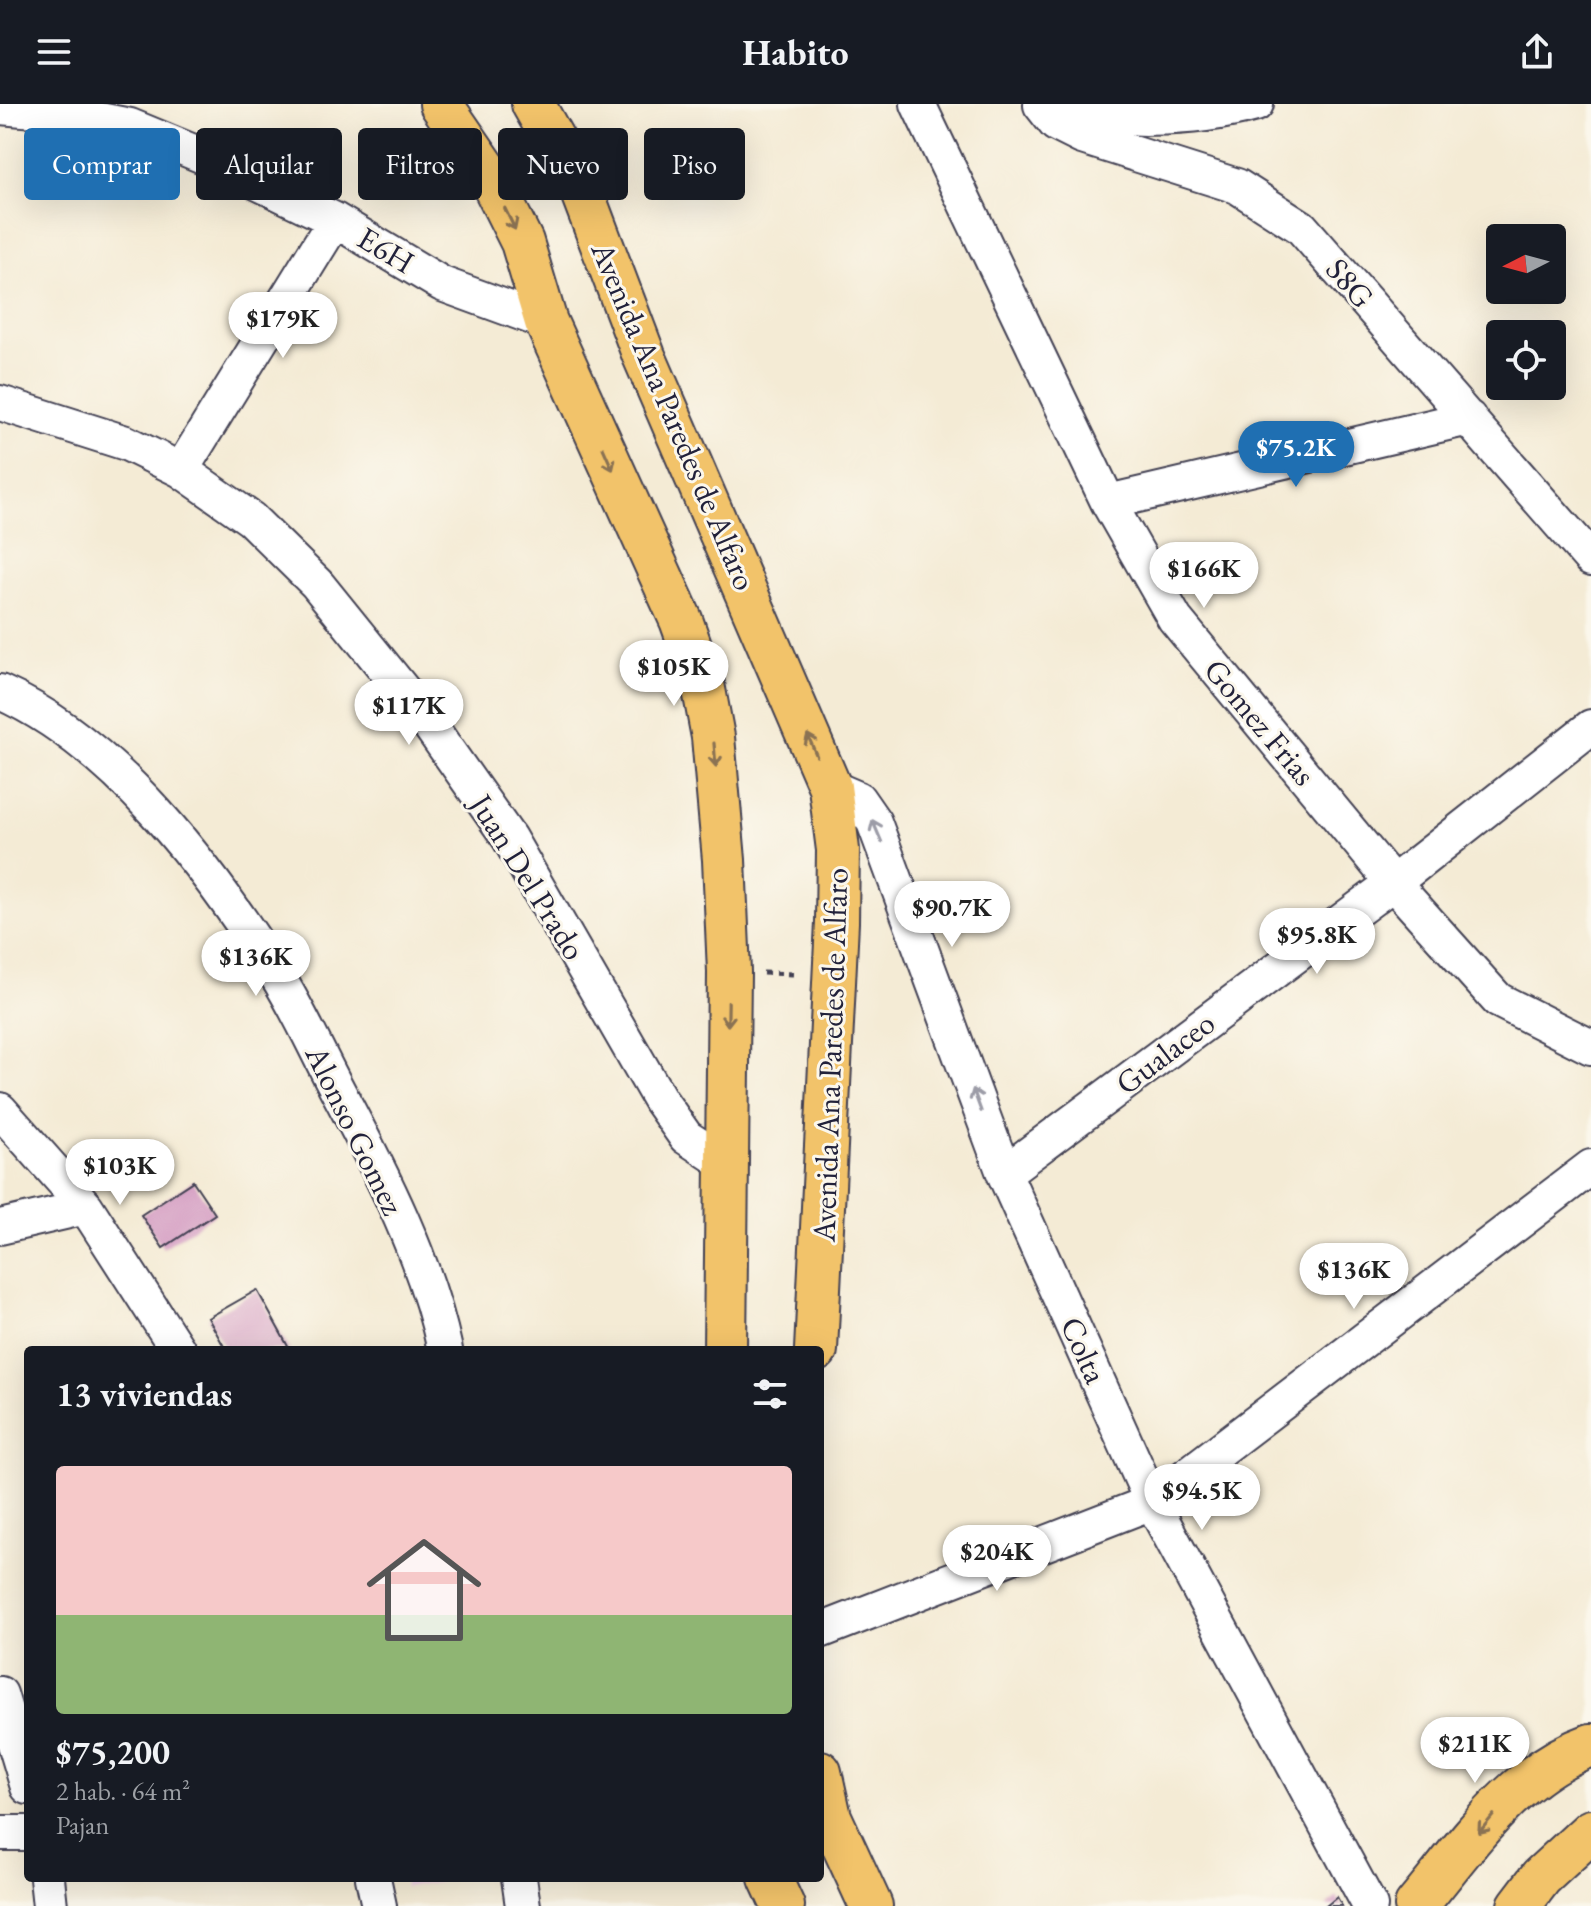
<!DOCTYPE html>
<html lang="es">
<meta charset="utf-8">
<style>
:root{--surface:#171b24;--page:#242831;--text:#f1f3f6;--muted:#9ea1a6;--accent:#1f6fb2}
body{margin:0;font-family:"EB Garamond",serif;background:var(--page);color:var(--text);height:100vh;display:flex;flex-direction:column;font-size:30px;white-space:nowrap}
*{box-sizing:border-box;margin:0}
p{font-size:26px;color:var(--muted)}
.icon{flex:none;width:44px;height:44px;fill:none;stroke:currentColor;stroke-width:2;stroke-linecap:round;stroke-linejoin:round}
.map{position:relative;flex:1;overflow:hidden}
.panel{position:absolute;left:24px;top:1242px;width:800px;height:536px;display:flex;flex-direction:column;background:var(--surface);border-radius:8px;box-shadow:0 8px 32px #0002}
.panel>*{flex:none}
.banner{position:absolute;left:24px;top:24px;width:800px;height:72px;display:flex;gap:16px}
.needle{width:52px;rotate:264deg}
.fabs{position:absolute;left:1486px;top:120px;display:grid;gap:16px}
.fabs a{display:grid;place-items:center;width:80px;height:80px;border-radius:8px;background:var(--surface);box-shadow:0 8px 32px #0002;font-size:40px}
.price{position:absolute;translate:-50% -68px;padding:0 18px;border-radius:28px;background:#fff;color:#222;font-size:26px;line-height:52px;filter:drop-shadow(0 2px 4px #0008)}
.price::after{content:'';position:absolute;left:50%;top:48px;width:24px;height:18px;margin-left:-12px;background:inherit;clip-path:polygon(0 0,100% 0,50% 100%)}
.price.selected{background:var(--accent);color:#fff}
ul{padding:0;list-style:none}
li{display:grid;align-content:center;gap:16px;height:424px;padding:0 32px}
li span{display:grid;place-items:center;height:248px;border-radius:8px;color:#555}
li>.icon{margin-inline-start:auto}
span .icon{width:144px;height:144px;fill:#fffc;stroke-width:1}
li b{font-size:34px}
h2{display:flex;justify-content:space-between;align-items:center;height:96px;padding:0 32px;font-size:34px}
.tag{padding:0 28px;border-radius:8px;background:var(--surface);box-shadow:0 8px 32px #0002;font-size:28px;line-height:72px}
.tag.selected{background:var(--accent);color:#fff}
header{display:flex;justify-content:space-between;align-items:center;height:104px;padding:0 32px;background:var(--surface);font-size:36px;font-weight:700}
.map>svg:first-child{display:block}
</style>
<header><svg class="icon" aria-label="menu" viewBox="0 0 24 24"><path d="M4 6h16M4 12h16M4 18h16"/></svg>Habito<svg class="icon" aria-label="share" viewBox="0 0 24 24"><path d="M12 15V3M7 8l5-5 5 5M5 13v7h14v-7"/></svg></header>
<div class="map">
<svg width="1591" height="1802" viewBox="0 0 1591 1802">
<rect width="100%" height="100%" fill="#fbf7ec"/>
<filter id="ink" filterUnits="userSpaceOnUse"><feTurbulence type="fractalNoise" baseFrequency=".0125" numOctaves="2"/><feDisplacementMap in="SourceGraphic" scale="16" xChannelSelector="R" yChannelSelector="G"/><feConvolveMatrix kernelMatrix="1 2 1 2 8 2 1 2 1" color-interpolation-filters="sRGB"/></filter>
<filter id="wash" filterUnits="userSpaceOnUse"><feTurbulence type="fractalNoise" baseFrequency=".006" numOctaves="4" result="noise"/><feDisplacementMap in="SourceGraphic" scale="32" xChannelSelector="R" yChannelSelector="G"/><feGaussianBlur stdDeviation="1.8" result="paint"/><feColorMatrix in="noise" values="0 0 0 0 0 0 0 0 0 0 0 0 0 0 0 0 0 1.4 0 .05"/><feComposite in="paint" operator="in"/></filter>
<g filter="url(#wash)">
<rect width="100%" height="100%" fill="#f4ebd5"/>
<path fill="#efd0e6" d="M 404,1774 L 459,1774 L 405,1783 Z"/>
<g id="blocks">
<path fill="#d6a0c4" d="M 193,1077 L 215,1110 L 163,1144 L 141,1111 Z
M 257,1186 L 290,1246 L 226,1246 L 208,1214 Z
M 1337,1793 L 1342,1802 L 1326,1802 Z"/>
</g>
</g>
<g filter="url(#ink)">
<use href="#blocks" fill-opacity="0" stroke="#424052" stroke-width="2"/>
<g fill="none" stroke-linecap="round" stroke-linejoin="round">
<g stroke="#424052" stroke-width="38">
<path id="minor" d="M 918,0 L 1108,398 L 1175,515 L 1393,779 L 1498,896 L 1591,943
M 1041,1 L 1056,20 L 1082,33 L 1237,82 L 1301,123 L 1591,455
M 0,3 L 58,8 L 130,22 L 203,52 L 335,116 L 442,180 L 546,218
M 1046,3 C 1111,18 1192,18 1256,0
M 0,299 L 126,339 L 181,366 L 251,415 L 317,480 L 418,605 L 509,734 L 660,996 L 686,1033 L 724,1058
M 181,366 L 335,116
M 1108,398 L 1469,314
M 0,588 C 115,639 210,766 276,870 C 300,908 318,950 339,989 C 382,1070 426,1156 445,1246
M 830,683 L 858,695 L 874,718 L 1004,1069 L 1152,1398 L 1370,1802
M 0,1006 L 86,1103 L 178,1246
M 1004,1069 L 1393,779 L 1591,623
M 0,1123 L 86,1103
M 820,1527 L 1152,1398 L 1591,1063
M 0,1590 L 28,1683
M 0,1729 L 28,1729
M 47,1774 L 50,1802
M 373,1774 L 379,1802
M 519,1774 L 523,1802"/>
</g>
<g stroke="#424052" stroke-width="46">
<path id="major" d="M 441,0 L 485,64 L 522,138 L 546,218 L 681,516 L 702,575 L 713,633 L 724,756 L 729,868 L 725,1246
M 533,0 L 580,83 L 644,252 L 830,683 L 838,746 L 837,818 L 816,1246
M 820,1668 L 830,1713 L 871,1802
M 770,1774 L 783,1802
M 1416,1802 C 1467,1741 1514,1668 1591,1641
M 1519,1802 L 1541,1773 L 1591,1727"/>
</g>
<path stroke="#424052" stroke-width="5" stroke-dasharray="6 6" stroke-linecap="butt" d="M 763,869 L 797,870"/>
<use href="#minor" stroke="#fff" stroke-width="34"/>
<use href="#major" stroke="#f2c36a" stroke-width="42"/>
</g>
<defs><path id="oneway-shaft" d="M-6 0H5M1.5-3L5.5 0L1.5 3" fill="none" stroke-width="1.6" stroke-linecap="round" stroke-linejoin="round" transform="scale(2)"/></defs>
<g stroke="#8a7252">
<use href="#oneway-shaft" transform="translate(510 115) rotate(64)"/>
<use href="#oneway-shaft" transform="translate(608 355) rotate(66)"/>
<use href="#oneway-shaft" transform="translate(812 641) rotate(-113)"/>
<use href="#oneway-shaft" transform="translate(715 651) rotate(85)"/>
<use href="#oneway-shaft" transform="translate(728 910) rotate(91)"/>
<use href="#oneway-shaft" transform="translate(1486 1720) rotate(130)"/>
</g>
<g stroke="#9c9ca7">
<use href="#oneway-shaft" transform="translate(877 727) rotate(-113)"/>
<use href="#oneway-shaft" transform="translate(977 996) rotate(-110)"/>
</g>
</g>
<g text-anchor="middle" stroke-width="6" stroke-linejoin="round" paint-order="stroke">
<g font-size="32" fill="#22223b" stroke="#fbf7ec">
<text transform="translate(386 146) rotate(31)" y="11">E6H</text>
<text transform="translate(1350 179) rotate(49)" y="11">S8G</text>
<text transform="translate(674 312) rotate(67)" y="11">Avenida Ana Paredes de Alfaro</text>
<text transform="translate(1260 618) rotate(50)" y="11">Gomez Frias</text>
<text transform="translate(528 773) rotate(58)" y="11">Juan Del Prado</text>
<text transform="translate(1165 949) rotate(-37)" y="11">Gualaceo</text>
<text transform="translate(830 951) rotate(-88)" y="11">Avenida Ana Paredes de Alfaro</text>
<text transform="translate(355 1026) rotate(64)" y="11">Alonso Gomez</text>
<text transform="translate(1084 1246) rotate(66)" y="11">Colta</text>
</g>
</g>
</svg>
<div class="fabs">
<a><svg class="needle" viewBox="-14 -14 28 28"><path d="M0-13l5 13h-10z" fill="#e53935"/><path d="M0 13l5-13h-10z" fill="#9ea1a6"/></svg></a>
<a><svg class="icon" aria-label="locate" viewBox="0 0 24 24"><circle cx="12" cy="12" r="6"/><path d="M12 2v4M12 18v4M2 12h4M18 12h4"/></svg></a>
</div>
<b class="price" style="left:283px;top:256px">$179K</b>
<b class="price selected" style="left:1296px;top:385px">$75.2K</b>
<b class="price" style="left:1204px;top:506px">$166K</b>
<b class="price" style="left:674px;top:604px">$105K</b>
<b class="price" style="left:409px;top:643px">$117K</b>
<b class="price" style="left:952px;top:845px">$90.7K</b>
<b class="price" style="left:1317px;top:872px">$95.8K</b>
<b class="price" style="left:256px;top:894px">$136K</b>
<b class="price" style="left:120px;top:1103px">$103K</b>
<b class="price" style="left:1354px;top:1207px">$136K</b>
<b class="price" style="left:1202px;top:1428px">$94.5K</b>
<b class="price" style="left:997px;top:1489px">$204K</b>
<b class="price" style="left:1475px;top:1681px">$211K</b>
<div class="banner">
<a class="tag selected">Comprar</a>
<a class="tag">Alquilar</a>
<a class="tag">Filtros</a>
<a class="tag">Nuevo</a>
<a class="tag">Piso</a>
</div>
<section class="panel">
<h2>13 viviendas<svg class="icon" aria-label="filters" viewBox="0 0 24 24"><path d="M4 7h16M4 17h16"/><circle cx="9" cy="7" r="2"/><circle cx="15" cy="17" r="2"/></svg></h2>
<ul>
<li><span style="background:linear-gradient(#f6c9c9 60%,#8fb573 0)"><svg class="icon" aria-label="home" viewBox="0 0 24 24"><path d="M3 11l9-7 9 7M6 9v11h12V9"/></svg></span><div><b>$75,200</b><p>2 hab. · 64 m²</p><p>Pajan</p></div></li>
</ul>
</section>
</div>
